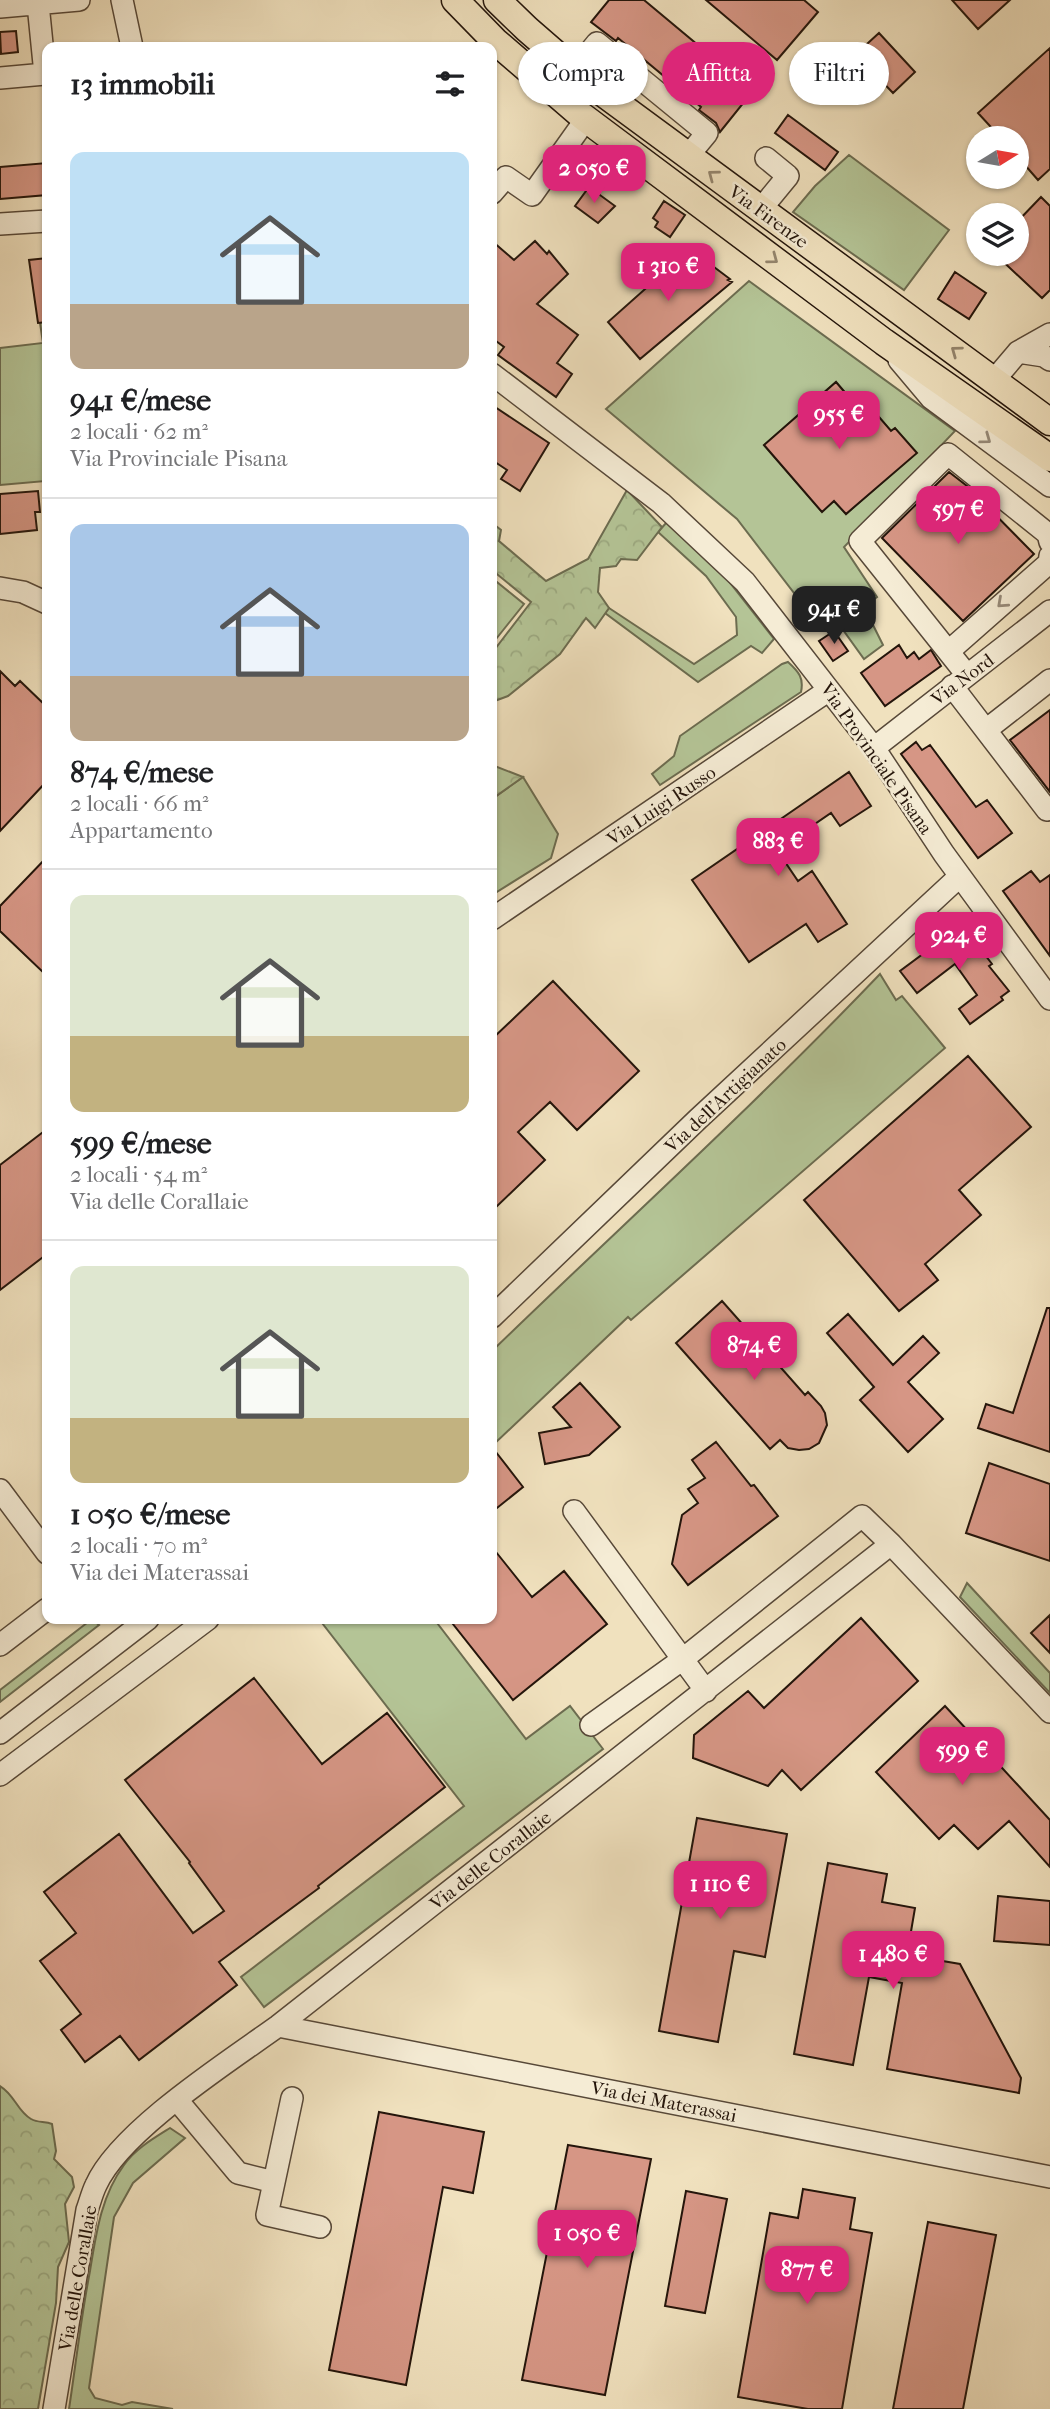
<!DOCTYPE html>
<html lang="it">
<meta charset="utf-8">
<style>
:root{--surface:#fff;--page:#f2f2f2;--text:#202124;--muted:#757577;--line:#e0e0e0;--accent:#db2777}
body{margin:0;font-family:"IM FELL French Canon",serif;background:var(--page);color:var(--text);height:100vh;display:flex;flex-direction:column;font-size:26px;white-space:nowrap}
*{box-sizing:border-box;margin:0}
p{font-size:23px;color:var(--muted)}
.icon{flex:none;width:38px;height:38px;fill:none;stroke:currentColor;stroke-width:2;stroke-linecap:round;stroke-linejoin:round}
.map{position:relative;flex:1;overflow:hidden}
.details{position:absolute;left:42px;top:42px;width:455px;height:1582px;display:flex;flex-direction:column;background:var(--surface);border-radius:14px;box-shadow:0 2px 5px #0004}
.details>*{flex:none}
.guide{position:absolute;left:518px;top:42px;width:427px;height:63px;display:flex;gap:14px}
.needle{width:46px;rotate:79deg}
.fabs{position:absolute;left:966px;top:126px;display:grid;gap:14px}
.fabs a{display:grid;place-items:center;width:63px;height:63px;border-radius:50%;background:var(--surface);box-shadow:0 2px 5px #0004;font-size:35px}
.price{position:absolute;translate:-50% -60px;padding:0 16px;border-radius:14px;background:var(--accent);color:#fff;font-size:23px;line-height:46px;filter:drop-shadow(0 2px 4px #0008)}
.price::after{content:'';position:absolute;left:50%;top:42px;width:21px;height:16px;margin-left:-10px;background:inherit;clip-path:polygon(0 0,100% 0,50% 100%)}
.price.on{background:#222;color:#fff}
ul{padding:0;list-style:none}
li{display:grid;align-content:center;gap:14px;height:371px;padding:0 28px}
li+li{border-top:2px solid var(--line)}
li span{display:grid;place-items:center;height:217px;border-radius:14px;color:#555}
li>.icon{margin-inline-start:auto}
span .icon{width:126px;height:126px;fill:#fffc;stroke-width:1}
li b{font-size:30px}
h2{display:flex;justify-content:space-between;align-items:center;height:84px;padding:0 28px;font-size:30px}
.tag{padding:0 24px;border-radius:32px;background:var(--surface);box-shadow:0 2px 5px #0004;font-size:24px;line-height:63px}
.tag.on{background:var(--accent);color:#fff}
.map>svg:first-child{display:block}
</style>
<div class="map">
<svg width="1050" height="2409" viewBox="0 0 1050 2409">
<defs>
<pattern id="forest-crowns" width="20" height="18" patternUnits="userSpaceOnUse" patternTransform="scale(1.75)"><rect width="20" height="18" fill="#b4c496"/><path d="M2 6a3 3 0 1 1 6 0M12 15a3 3 0 1 1 6 0" fill="none" stroke="#9ba880"/></pattern>
</defs>
<rect width="100%" height="100%" fill="#f0e1be"/>
<filter id="stains"><feTurbulence type="fractalNoise" baseFrequency=".00286" numOctaves="4"/><feColorMatrix values="0 0 0 0 .2 0 0 0 0 .09 0 0 0 0 .02 0 0 0 .5 -.17"/></filter>
<radialGradient id="worn" r=".72"><stop offset=".6" stop-color="#630" stop-opacity="0"/><stop offset="1" stop-color="#630" stop-opacity=".3"/></radialGradient>
<path fill="#b4c496" stroke="#6c6c50" stroke-width="2" fill-rule="evenodd" d="M 849,155 L 949,230 L 904,290 L 793,212 L 815,186 Z
M 749,281 L 955,431 L 844,547 L 877,597 L 864,607 L 883,645 L 864,659 L 838,623 L 821,628 L 737,519 L 606,409 ZM 836,382 L 859,409 L 867,403 L 891,431 L 895,428 L 916,453 L 846,514 L 834,501 L 821,511 L 764,445 Z
M 47,314 L 47,500 L 45,481 L 0,485 L 0,348 L 43,343 L 39,316 Z
M 667,522 L 716,565 L 774,639 L 762,653 L 751,646 L 698,682 L 605,613 L 609,608 L 694,664 L 737,635 L 736,617 L 706,576 L 658,532 Z
M 492,578 L 524,604 L 492,644 Z
M 788,662 C 799,672 804,678 801,692 L 660,785 L 652,774 L 674,756 L 680,736 L 782,664 Z
M 523,777 L 558,834 L 551,858 L 492,895 L 492,799 Z
M 880,974 L 896,1000 L 902,996 L 945,1048 L 631,1320 L 628,1317 L 492,1446 L 492,1351 C 621,1226 756,1104 880,974 Z
M 967,1583 L 1050,1673 L 1050,1693 L 960,1597 Z
M 92,1619 L 99,1625 L 0,1702 L 0,1690 Z
M 319,1619 L 434,1619 L 526,1739 L 570,1706 L 603,1749 L 264,2007 L 241,1977 L 464,1806 Z
M 170,2128 L 185,2138 L 133,2183 L 114,2217 L 89,2388 L 95,2398 L 122,2405 L 132,2402 L 173,2409 L 69,2409 C 76,2363 81,2317 90,2271 C 96,2234 101,2196 124,2165 C 135,2149 154,2138 170,2128 Z"/>
<path fill="url(#forest-crowns)" stroke="#6c6c50" stroke-width="2" d="M 627,490 L 662,527 L 637,560 L 621,559 L 616,566 L 600,568 L 598,592 L 609,608 L 595,628 L 586,618 L 560,654 L 508,696 L 492,702 L 492,653 L 531,602 L 492,570 L 492,535 L 496,526 L 501,530 L 499,541 L 546,581 L 588,559 Z
M 492,765 L 523,777 L 492,799 Z
M 0,2086 C 15,2095 17,2111 31,2119 C 38,2123 45,2121 52,2124 L 56,2151 L 54,2159 L 72,2177 L 74,2187 L 65,2204 L 69,2242 L 58,2267 L 56,2303 L 38,2409 L 0,2409 Z"/>
<path fill="#d69685" stroke="#24150b" stroke-width="2" d="M 609,0 L 644,0 L 753,91 L 720,132 L 716,123 L 699,110 L 701,107 L 618,38 L 616,41 L 591,22 Z
M 706,0 L 804,0 L 818,12 L 777,60 Z
M 952,0 L 1010,0 L 978,29 Z
M 16,31 L 18,52 L 1,54 L 0,32 Z
M 879,33 L 915,72 L 893,93 L 856,54 Z
M 1050,48 L 1050,169 L 1038,180 L 1017,156 L 1017,138 L 1001,138 L 978,113 Z
M 788,115 L 838,152 L 825,170 L 775,133 Z
M 47,163 L 47,195 L 0,199 L 0,167 Z
M 589,187 L 615,206 L 598,223 L 575,206 Z
M 1041,197 L 1050,206 L 1050,290 L 1042,298 L 995,254 L 1017,254 L 1017,222 Z
M 664,201 L 685,215 L 670,237 L 655,227 L 658,222 L 653,218 Z
M 492,241 L 514,260 L 535,241 L 547,254 L 549,251 L 568,274 L 537,304 L 578,335 L 557,363 L 572,374 L 556,397 L 498,355 L 504,347 L 492,338 Z
M 690,249 L 730,279 L 728,280 L 732,282 L 640,359 L 608,322 Z
M 47,258 L 47,322 L 38,323 L 29,260 Z
M 955,272 L 986,293 L 969,319 L 938,299 Z
M 836,382 L 859,409 L 867,403 L 891,431 L 895,428 L 917,453 L 846,514 L 834,501 L 822,512 L 764,445 Z
M 492,405 L 549,443 L 520,491 L 501,479 L 507,470 L 492,460 Z
M 949,472 L 967,486 L 1034,554 L 963,621 L 882,538 Z
M 38,491 L 40,512 L 35,512 L 37,530 L 0,534 L 0,494 Z
M 834,631 L 848,651 L 833,661 L 819,641 Z
M 899,645 L 907,658 L 914,652 L 919,659 L 931,650 L 941,666 L 885,706 L 861,673 Z
M 0,671 L 15,686 L 20,681 L 47,707 L 47,781 L 0,831 Z
M 1050,710 L 1050,792 L 1010,740 Z
M 916,742 L 922,750 L 930,745 L 976,807 L 987,800 L 1012,833 L 978,858 L 901,754 Z
M 849,772 L 871,806 L 840,826 L 831,813 L 777,850 L 798,881 L 812,871 L 847,924 L 818,942 L 806,924 L 749,962 L 692,880 Z
M 47,857 L 47,976 L 0,931 L 0,906 Z
M 1031,871 L 1040,882 L 1050,875 L 1050,956 L 1003,891 Z
M 962,925 L 992,964 L 989,966 L 1009,991 L 1001,997 L 1003,1000 L 970,1024 L 959,1009 L 977,995 L 955,964 L 917,993 L 900,971 Z
M 553,981 L 639,1071 L 577,1130 L 550,1102 L 518,1132 L 545,1160 L 492,1211 L 492,1039 Z
M 968,1056 L 1031,1127 L 959,1190 L 981,1215 L 925,1264 L 938,1280 L 899,1311 L 804,1200 Z
M 47,1129 L 47,1254 L 0,1290 L 0,1165 Z
M 722,1301 L 805,1395 L 808,1392 L 821,1406 L 825,1413 L 827,1425 L 819,1443 L 809,1449 L 799,1450 L 788,1448 L 780,1440 L 770,1449 L 676,1343 Z
M 1047,1308 L 1050,1308 L 1050,1452 L 978,1428 L 986,1404 L 1013,1413 Z
M 848,1314 L 893,1365 L 923,1336 L 939,1353 L 908,1382 L 943,1419 L 908,1452 L 860,1400 L 874,1387 L 827,1333 Z
M 580,1383 L 620,1427 L 589,1455 L 545,1464 L 539,1433 L 571,1427 L 553,1407 Z
M 716,1442 L 751,1486 L 754,1485 L 778,1516 L 688,1585 L 672,1564 L 682,1515 L 698,1503 L 688,1489 L 705,1478 L 692,1460 Z
M 492,1447 L 523,1487 L 492,1512 Z
M 989,1463 L 1050,1484 L 1050,1561 L 966,1533 Z
M 492,1547 L 532,1597 L 564,1571 L 607,1624 L 513,1700 L 449,1619 L 492,1619 Z
M 1050,1615 L 1050,1653 L 1031,1633 Z
M 861,1618 L 918,1681 L 801,1790 L 782,1770 L 768,1786 L 693,1758 L 694,1735 L 748,1691 L 764,1708 Z
M 254,1678 L 322,1764 L 387,1713 L 445,1787 L 318,1886 L 319,1888 L 219,1962 L 237,1985 L 139,2060 L 120,2036 L 85,2062 L 61,2030 L 81,2014 L 40,1961 L 76,1933 L 44,1892 L 119,1834 L 193,1933 L 224,1911 L 189,1863 L 190,1862 L 125,1780 Z
M 945,1706 L 1050,1820 L 1050,1867 L 1009,1821 L 978,1849 L 954,1825 L 939,1839 L 876,1772 Z
M 697,1818 L 787,1834 L 765,1957 L 734,1951 L 718,2042 L 659,2031 Z
M 828,1863 L 887,1874 L 882,1902 L 915,1908 L 907,1955 L 960,1964 L 1021,2078 L 1019,2093 L 887,2069 L 902,1983 L 869,1977 L 853,2065 L 794,2054 Z
M 998,1896 L 1050,1901 L 1050,1945 L 994,1941 Z
M 379,2112 L 484,2132 L 473,2193 L 443,2187 L 406,2385 L 329,2370 Z
M 568,2145 L 651,2159 L 605,2395 L 522,2380 Z
M 803,2189 L 855,2198 L 850,2229 L 872,2233 L 842,2409 L 808,2409 L 738,2397 L 770,2213 L 798,2218 Z
M 686,2191 L 727,2199 L 705,2313 L 665,2306 Z
M 928,2222 L 996,2235 L 963,2409 L 893,2409 Z"/>
<g fill="none" stroke-linecap="round" stroke-linejoin="round">
<g stroke="#574838" stroke-width="24">
<path id="minor" d="M 122,0 L 132,47
M 0,7 L 79,0
M 575,70 L 597,43 L 707,133 L 688,156
M 0,78 L 45,74 L 38,4
M 492,193 L 506,177 L 532,195 L 586,119
M 760,210 L 788,176 L 766,158
M 0,224 L 47,221
M 1018,352 L 1044,356 L 1050,360
M 899,360 L 931,398 L 1050,486
M 492,374 L 661,503 L 745,582 L 874,748 L 944,854 L 1050,999
M 995,379 L 1018,352 L 1050,334
M 0,588 L 23,592 L 47,603
M 949,651 L 1049,563 L 1050,556
M 967,675 L 860,541 L 948,454 L 1048,534 L 1050,542
M 952,686 L 1047,810 L 1050,808
M 986,730 L 1050,680
M 874,748 L 1050,611
M 492,919 L 829,690
M 492,1317 L 698,1119 L 960,876
M 0,1490 L 47,1553
M 574,1511 L 706,1691
M 0,1645 L 47,1609
M 591,1725 L 683,1659 L 862,1516 L 891,1544
M 0,1733 L 148,1619
M 0,1775 L 208,1619
M 278,2026 L 1050,2177
M 292,2098 L 267,2215 L 320,2227
M 177,2100 L 238,2173 L 274,2182
M 54,2409 L 87,2210 C 90,2202 92,2193 96,2185 C 120,2131 228,2062 278,2026 L 891,1544 L 1050,1712"/>
</g>
<g stroke="#24150b" stroke-width="29">
<path id="major" d="M 455,0 L 495,41 L 582,116 L 884,342 L 1050,458
M 497,0 L 527,29 L 588,82 L 1050,422"/>
</g>
<use href="#minor" stroke="#f5ecd5" stroke-width="21"/>
<use href="#major" stroke="#f0e1be" stroke-width="26"/>
</g>
<defs><path id="oneway-chevron" d="M-2-3.5L2.5 0L-2 3.5" fill="none" stroke-width="1.6" stroke-linecap="round" stroke-linejoin="round" transform="scale(1.75)"/></defs>
<g stroke="#94856d">
<use href="#oneway-chevron" transform="translate(713 175) rotate(-143)"/>
<use href="#oneway-chevron" transform="translate(773 259) rotate(37)"/>
<use href="#oneway-chevron" transform="translate(956 351) rotate(-144)"/>
</g>
<g stroke="#978b7a">
<use href="#oneway-chevron" transform="translate(986 439) rotate(36)"/>
<use href="#oneway-chevron" transform="translate(1002 603) rotate(138)"/>
</g>
<g text-anchor="middle" stroke-width="5" stroke-linejoin="round" paint-order="stroke">
<g font-size="19" fill="#24150b" stroke="#f5ecd5">
<text transform="translate(769 216) rotate(36)" y="7">Via Firenze</text>
<text transform="translate(962 679) rotate(-37)" y="7">Via Nord</text>
<text transform="translate(877 758) rotate(55)" y="7">Via Provinciale Pisana</text>
<text transform="translate(661 805) rotate(-34)" y="7">Via Luigi Russo</text>
<text transform="translate(725 1095) rotate(-43)" y="7">Via dell'Artigianato</text>
<text transform="translate(490 1860) rotate(-38)" y="7">Via delle Corallaie</text>
<text transform="translate(664 2101) rotate(11)" y="7">Via dei Materassai</text>
<text transform="translate(77 2278) rotate(-80)" y="7">Via delle Corallaie</text>
</g>
</g>
<rect width="100%" height="100%" filter="url(#stains)"/>
<rect width="100%" height="100%" fill="url(#worn)"/>
</svg>
<div class="fabs">
<a><svg class="needle" viewBox="-14 -14 28 28"><path d="M0-13l5 13h-10z" fill="#e53935"/><path d="M0 13l5-13h-10z" fill="#757577"/></svg></a>
<a><svg class="icon" aria-label="layers" viewBox="0 0 24 24"><path d="M12 4l9 5-9 5-9-5zM3 14l9 5 9-5"/></svg></a>
</div>
<b class="price" style="left:594px;top:205px">2 050 €</b>
<b class="price" style="left:668px;top:303px">1 310 €</b>
<b class="price" style="left:839px;top:451px">955 €</b>
<b class="price" style="left:958px;top:546px">597 €</b>
<b class="price on" style="left:834px;top:646px">941 €</b>
<b class="price" style="left:778px;top:878px">883 €</b>
<b class="price" style="left:959px;top:972px">924 €</b>
<b class="price" style="left:754px;top:1382px">874 €</b>
<b class="price" style="left:962px;top:1787px">599 €</b>
<b class="price" style="left:720px;top:1921px">1 110 €</b>
<b class="price" style="left:893px;top:1991px">1 480 €</b>
<b class="price" style="left:587px;top:2270px">1 050 €</b>
<b class="price" style="left:807px;top:2306px">877 €</b>
<div class="guide">
<a class="tag">Compra</a>
<a class="tag on">Affitta</a>
<a class="tag">Filtri</a>
</div>
<section class="details">
<h2>13 immobili<svg class="icon" aria-label="filters" viewBox="0 0 24 24"><path d="M4 7h16M4 17h16"/><circle cx="9" cy="7" r="2"/><circle cx="15" cy="17" r="2"/></svg></h2>
<ul>
<li><span style="background:linear-gradient(#bfe0f5 70%,#b9a48a 0)"><svg class="icon" aria-label="home" viewBox="0 0 24 24"><path d="M3 11l9-7 9 7M6 9v11h12V9"/></svg></span><div><b>941 €/mese</b><p>2 locali · 62 m²</p><p>Via Provinciale Pisana</p></div></li>
<li><span style="background:linear-gradient(#a9c7e8 70%,#b9a48a 0)"><svg class="icon" aria-label="home" viewBox="0 0 24 24"><path d="M3 11l9-7 9 7M6 9v11h12V9"/></svg></span><div><b>874 €/mese</b><p>2 locali · 66 m²</p><p>Appartamento</p></div></li>
<li><span style="background:linear-gradient(#dfe7d0 65%,#c2b280 0)"><svg class="icon" aria-label="home" viewBox="0 0 24 24"><path d="M3 11l9-7 9 7M6 9v11h12V9"/></svg></span><div><b>599 €/mese</b><p>2 locali · 54 m²</p><p>Via delle Corallaie</p></div></li>
<li><span style="background:linear-gradient(#dfe7d0 70%,#c2b280 0)"><svg class="icon" aria-label="home" viewBox="0 0 24 24"><path d="M3 11l9-7 9 7M6 9v11h12V9"/></svg></span><div><b>1 050 €/mese</b><p>2 locali · 70 m²</p><p>Via dei Materassai</p></div></li>
</ul>
</section>
</div>
